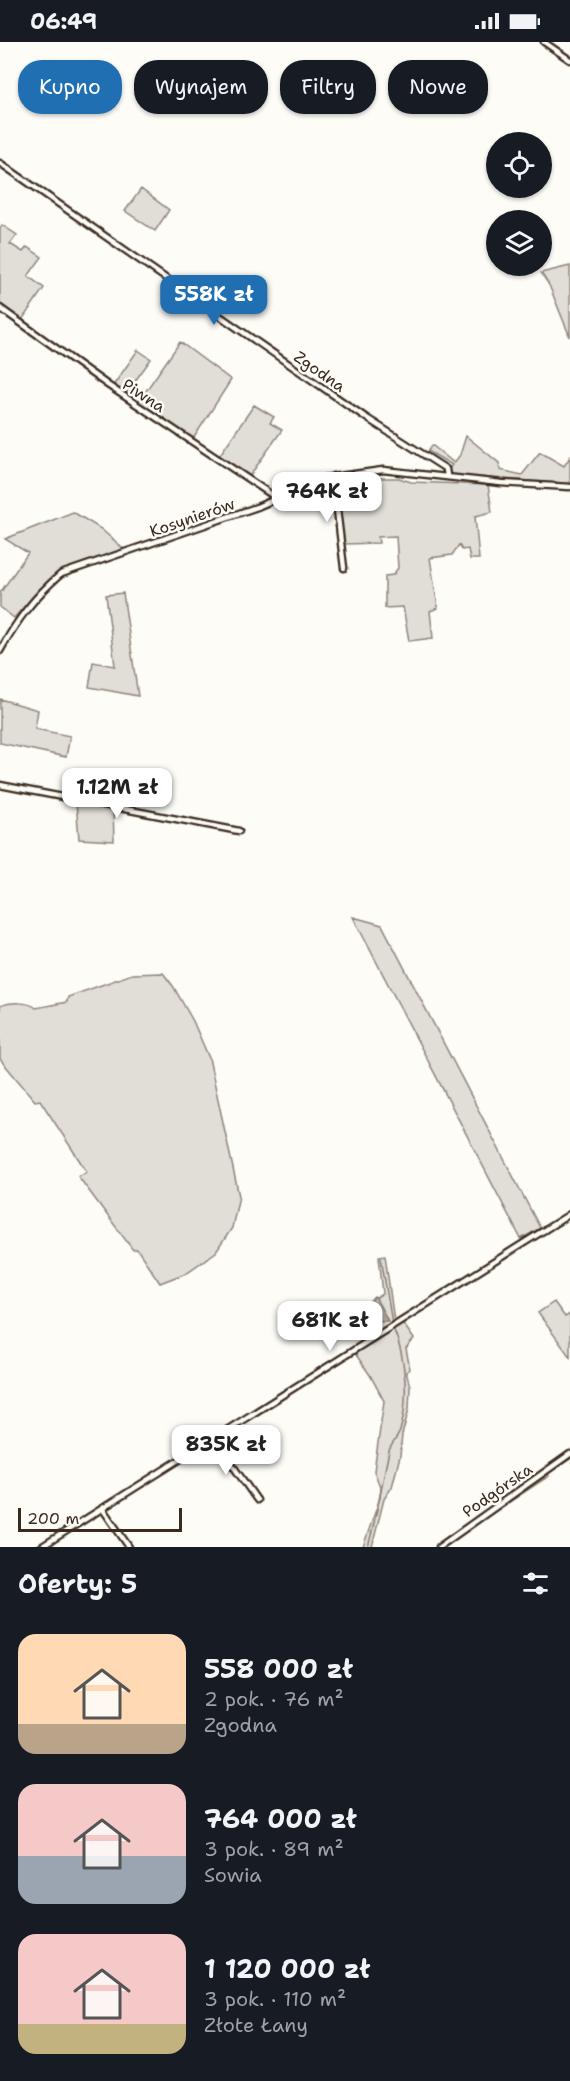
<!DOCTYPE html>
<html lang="pl">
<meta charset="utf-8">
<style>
:root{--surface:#171b24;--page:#20242c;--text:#f1f3f6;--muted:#9ea1a6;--accent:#1f6fb2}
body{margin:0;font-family:"Shantell Sans",sans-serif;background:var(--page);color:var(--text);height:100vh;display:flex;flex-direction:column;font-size:22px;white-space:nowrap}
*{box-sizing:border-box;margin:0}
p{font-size:20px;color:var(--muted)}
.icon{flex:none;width:33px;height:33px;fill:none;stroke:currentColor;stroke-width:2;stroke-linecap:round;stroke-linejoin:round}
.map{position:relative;height:1505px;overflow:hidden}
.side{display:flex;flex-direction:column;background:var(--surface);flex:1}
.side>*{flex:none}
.banner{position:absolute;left:18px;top:18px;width:534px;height:54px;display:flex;gap:12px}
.fabs{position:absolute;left:486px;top:90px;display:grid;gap:12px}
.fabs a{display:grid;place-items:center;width:66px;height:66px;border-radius:50%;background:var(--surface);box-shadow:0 2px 4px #0004;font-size:30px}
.scale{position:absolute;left:18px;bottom:15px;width:164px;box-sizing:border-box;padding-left:6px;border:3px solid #3b2a1e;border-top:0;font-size:16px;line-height:21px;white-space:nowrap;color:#3b2a1e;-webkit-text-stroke:4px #fdfcf7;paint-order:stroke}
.price{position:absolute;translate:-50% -51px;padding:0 14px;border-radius:12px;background:#fff;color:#222;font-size:20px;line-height:39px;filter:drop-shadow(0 2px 3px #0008)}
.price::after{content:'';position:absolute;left:50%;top:36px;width:18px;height:14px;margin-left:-9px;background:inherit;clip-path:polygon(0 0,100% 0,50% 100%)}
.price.current{background:var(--accent);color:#fff}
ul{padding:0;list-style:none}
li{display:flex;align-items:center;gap:18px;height:150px;padding:0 18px}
li span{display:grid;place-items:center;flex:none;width:168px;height:120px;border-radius:18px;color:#555}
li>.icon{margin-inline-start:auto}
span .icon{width:72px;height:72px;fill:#fffc;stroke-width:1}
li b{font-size:26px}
h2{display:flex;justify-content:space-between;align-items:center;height:72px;padding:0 18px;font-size:26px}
.tag{padding:0 21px;border-radius:24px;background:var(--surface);box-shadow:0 2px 4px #0004;font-size:21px;line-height:54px}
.tag.current{background:var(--accent);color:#fff}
.status{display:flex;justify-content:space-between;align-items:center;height:42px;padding:0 30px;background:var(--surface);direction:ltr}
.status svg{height:16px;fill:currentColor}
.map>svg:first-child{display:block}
</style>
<div class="status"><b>06:49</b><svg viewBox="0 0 49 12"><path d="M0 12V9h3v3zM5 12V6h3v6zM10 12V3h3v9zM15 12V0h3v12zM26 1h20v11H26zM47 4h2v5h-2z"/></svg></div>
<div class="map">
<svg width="570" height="1505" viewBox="0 0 570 1505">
<rect width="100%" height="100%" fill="#fdfcf7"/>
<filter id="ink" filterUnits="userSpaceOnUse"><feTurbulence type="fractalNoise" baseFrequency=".0167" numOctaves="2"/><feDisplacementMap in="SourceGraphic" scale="12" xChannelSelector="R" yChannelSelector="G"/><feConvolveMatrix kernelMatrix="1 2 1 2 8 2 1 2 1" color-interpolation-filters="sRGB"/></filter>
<g filter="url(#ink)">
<path fill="#e1ded7" stroke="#8e847a" stroke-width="1.5" d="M 141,147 L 169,168 L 155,189 L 125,169 Z
M 2,183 L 17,193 L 10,202 L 23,210 L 27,205 L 42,215 L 28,234 L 44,246 L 22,278 L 0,263 L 0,187 Z
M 570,224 L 570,295 L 549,243 L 541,231 Z
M 180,300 L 231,338 L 193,397 L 138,360 Z
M 138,308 L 151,317 L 125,353 L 112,345 Z
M 254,363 L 274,375 L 270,381 L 282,388 L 249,435 L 219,414 Z
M 466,394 L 499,421 L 500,428 L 522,433 L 540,410 L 564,424 L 570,415 L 570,442 L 452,433 L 447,429 L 452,423 L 428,409 L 432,403 L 454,421 L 460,413 Z
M 335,436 L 399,436 L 411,440 L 488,443 L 492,470 L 475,474 L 479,517 L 470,517 L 468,507 L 462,508 L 459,503 L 452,513 L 430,516 L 438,566 L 430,569 L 433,596 L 409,599 L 403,565 L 385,566 L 385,534 L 393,533 L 398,526 L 396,494 L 378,495 L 379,501 L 343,502 Z
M 73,470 L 101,487 L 126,509 L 59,531 L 34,553 L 14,576 L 0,565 L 0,551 L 28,511 L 5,497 Z
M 123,551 L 138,654 L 89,645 L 93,620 L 115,624 L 106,553 Z
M 0,657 L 38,668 L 35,687 L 70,694 L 66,715 L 0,701 Z
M 76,760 L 113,766 L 114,799 L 79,797 Z
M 353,875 L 382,883 L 540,1186 L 521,1197 Z
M 163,931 L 173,944 L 193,979 L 209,1016 L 239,1154 L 232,1186 L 216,1210 L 186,1231 L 160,1241 L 137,1207 L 133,1208 L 78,1134 L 87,1130 L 40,1058 L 35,1059 L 0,1017 L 0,964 C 10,960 28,959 36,966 L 67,960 L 68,955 L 132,932 Z
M 385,1213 L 394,1279 L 366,1297 L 363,1291 L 361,1266 L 383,1252 L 379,1214 Z
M 554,1260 L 565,1275 L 570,1272 L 570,1315 L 538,1271 Z
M 402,1280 L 414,1297 L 406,1307 L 410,1327 L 406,1330 L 410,1344 L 409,1367 L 402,1393 L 400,1414 L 392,1445 L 384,1457 L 372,1505 L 363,1505 L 380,1456 L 381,1447 L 374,1429 L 384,1359 L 370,1333 L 354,1310 Z
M 568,1415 L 570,1417 L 548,1431 L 549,1434 L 446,1502 Z"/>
<path fill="#bbb4ad" stroke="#887d74" stroke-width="1.5" d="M 375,1255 L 388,1279 L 379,1279 L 366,1287 L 359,1285 L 360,1271 Z"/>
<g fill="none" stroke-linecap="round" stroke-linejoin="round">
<path stroke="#887d74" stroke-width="1.5" d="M 381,1215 L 392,1281
M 368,1505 C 377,1473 382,1441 389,1409 C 391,1402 397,1397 400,1389 C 409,1358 406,1318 394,1288"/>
<g stroke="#3b2a1e" stroke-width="9">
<path id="minor" d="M 544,0 L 570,18
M 0,121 L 365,375 L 446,427 L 447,434
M 0,266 L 109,344 L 278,457
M 333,434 L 344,526
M 0,609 C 17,578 34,555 61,532 L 257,465 L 325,436 L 383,428 L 501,441 L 570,445
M 0,743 L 239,789
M 214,1397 L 257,1458
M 102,1466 L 129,1505
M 41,1505 L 570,1172
M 439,1505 L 570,1412"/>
</g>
<use href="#minor" stroke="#fdfcf7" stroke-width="4.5"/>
</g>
</g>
<g text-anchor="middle" stroke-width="5" stroke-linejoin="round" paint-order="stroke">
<g font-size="16" fill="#3b2a1e" stroke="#fdfcf7">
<text transform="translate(320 329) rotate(35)" y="6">Zgodna</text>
<text transform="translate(144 353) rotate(33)" y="6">Piwna</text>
<text transform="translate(192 475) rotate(-19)" y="6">Kosynierów</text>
<text transform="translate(497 1448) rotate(-35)" y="6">Podgórska</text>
</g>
</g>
</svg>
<div class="fabs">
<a><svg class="icon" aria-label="locate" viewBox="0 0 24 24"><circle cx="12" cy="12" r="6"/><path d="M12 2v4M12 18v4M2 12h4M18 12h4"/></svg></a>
<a><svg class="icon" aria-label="layers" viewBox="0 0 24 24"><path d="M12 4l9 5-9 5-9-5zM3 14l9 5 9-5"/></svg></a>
</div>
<div class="scale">200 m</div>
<b class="price current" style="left:214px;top:284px">558K zł</b>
<b class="price" style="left:327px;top:481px">764K zł</b>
<b class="price" style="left:117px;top:777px">1.12M zł</b>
<b class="price" style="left:330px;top:1310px">681K zł</b>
<b class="price" style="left:226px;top:1434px">835K zł</b>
<div class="banner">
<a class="tag current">Kupno</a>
<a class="tag">Wynajem</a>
<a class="tag">Filtry</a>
<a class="tag">Nowe</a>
</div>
</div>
<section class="side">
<h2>Oferty: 5<svg class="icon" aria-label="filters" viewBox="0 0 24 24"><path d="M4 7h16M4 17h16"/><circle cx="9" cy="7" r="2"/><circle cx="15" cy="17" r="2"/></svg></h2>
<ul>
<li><span style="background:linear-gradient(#ffd9b3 75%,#b9a48a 0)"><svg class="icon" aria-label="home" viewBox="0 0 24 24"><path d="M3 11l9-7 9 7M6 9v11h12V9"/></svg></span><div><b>558 000 zł</b><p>2 pok. · 76 m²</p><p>Zgodna</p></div></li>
<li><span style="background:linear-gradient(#f6c9c9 60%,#9aa5b1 0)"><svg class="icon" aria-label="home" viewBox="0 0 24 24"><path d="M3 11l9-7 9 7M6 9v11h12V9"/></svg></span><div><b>764 000 zł</b><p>3 pok. · 89 m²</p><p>Sowia</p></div></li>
<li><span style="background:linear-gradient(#f6c9c9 75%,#c2b280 0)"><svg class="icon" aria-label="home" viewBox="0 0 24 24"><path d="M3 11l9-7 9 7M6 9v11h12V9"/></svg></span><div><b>1 120 000 zł</b><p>3 pok. · 110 m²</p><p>Złote Łany</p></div></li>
</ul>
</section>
